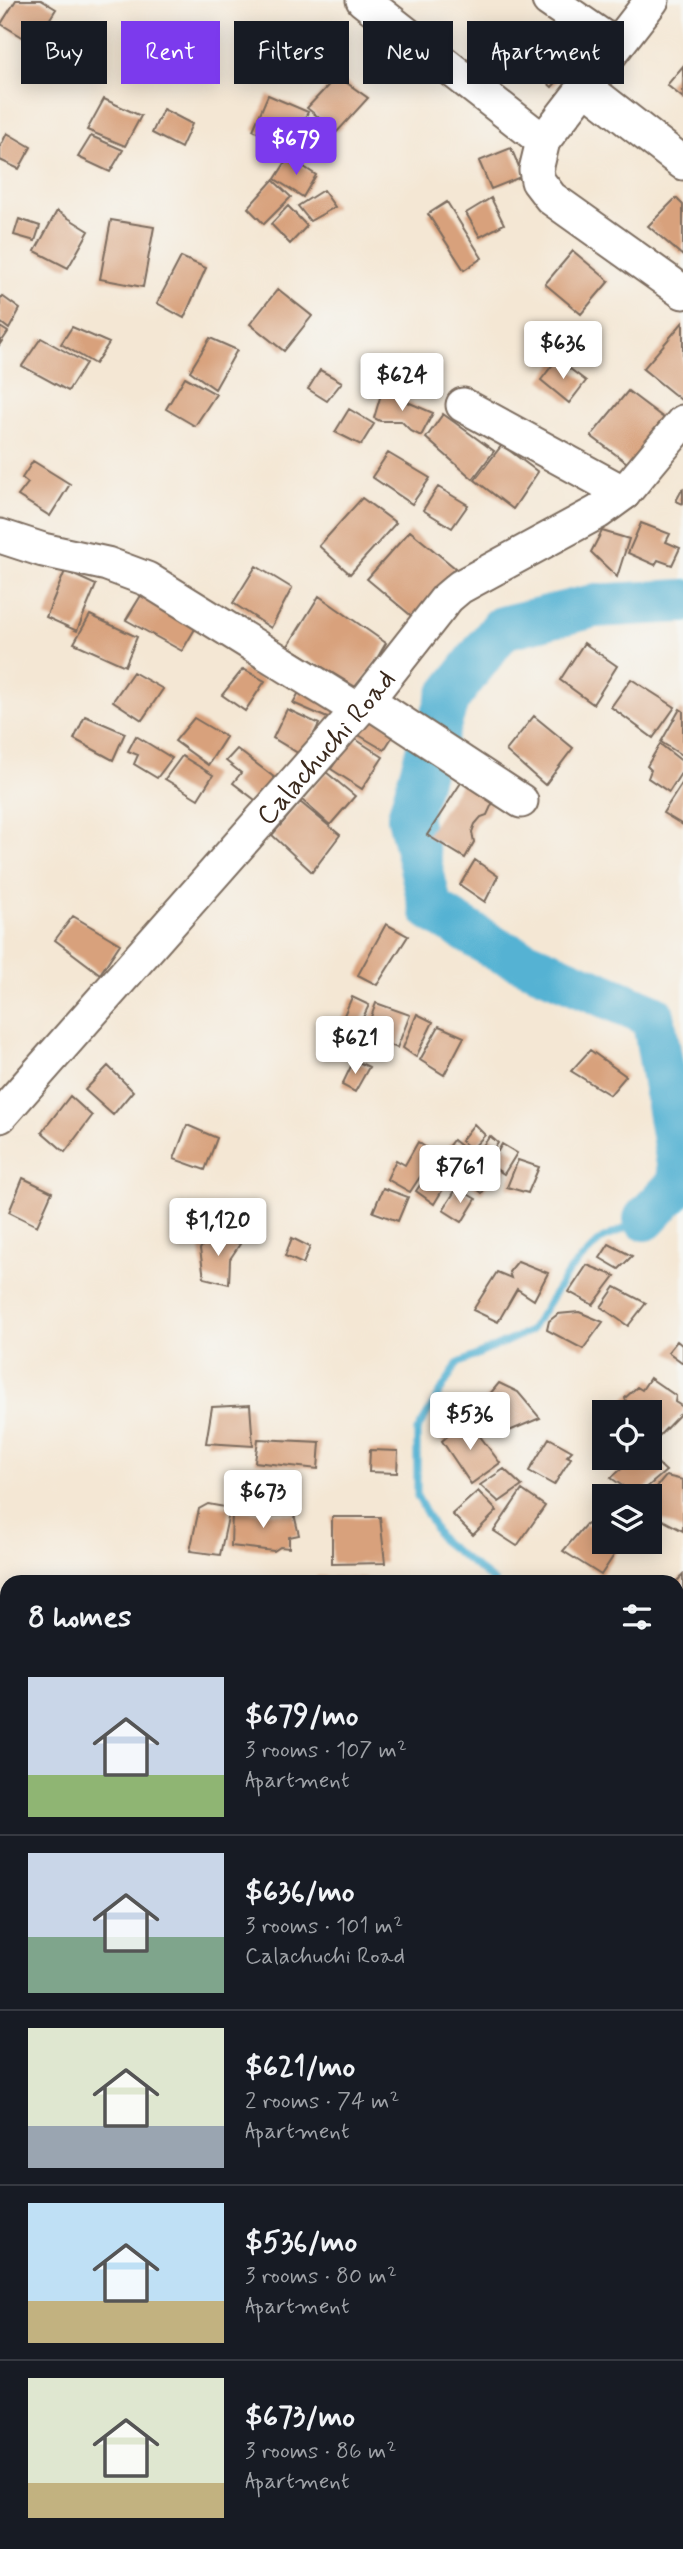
<!DOCTYPE html>
<meta charset="utf-8">
<style>
:root{--surface:#171b24;--page:#20242c;--text:#f1f3f6;--muted:#9ea1a6;--line:#363941;--accent:#7c3aed}
body{margin:0;font-family:Mynerve,sans-serif;background:var(--page);color:var(--text);height:100vh;display:flex;flex-direction:column;font-size:26px;white-space:nowrap}
*{box-sizing:border-box;margin:0}
p{font-size:23px;color:var(--muted)}
.icon{flex:none;width:38px;height:38px;fill:none;stroke:currentColor;stroke-width:2;stroke-linecap:round;stroke-linejoin:round}
.map{position:relative;flex:1;overflow:hidden}
.sheet{position:absolute;left:0px;top:1575px;width:684px;height:975px;display:flex;flex-direction:column;background:var(--surface);border-radius:21px 21px 0 0;box-shadow:0 4px 18px #0003}
.sheet>*{flex:none}
.hud{position:absolute;left:21px;top:21px;width:642px;height:63px;display:flex;gap:14px}
.fabs{position:absolute;left:592px;top:1400px;display:grid;gap:14px}
.fabs a{display:grid;place-items:center;width:70px;height:70px;border-radius:0px;background:var(--surface);box-shadow:0 4px 18px #0003;font-size:35px}
.price{position:absolute;translate:-50% -60px;padding:0 16px;border-radius:7px;background:#fff;color:#222;font-size:23px;line-height:46px;filter:drop-shadow(0 2px 4px #0008)}
.price::after{content:'';position:absolute;left:50%;top:42px;width:21px;height:16px;margin-left:-10px;background:inherit;clip-path:polygon(0 0,100% 0,50% 100%)}
.price.selected{background:var(--accent);color:#fff}
ul{padding:0;list-style:none}
li{display:flex;align-items:center;gap:21px;height:175px;padding:0 28px}
li+li{border-top:2px solid var(--line)}
li span{display:grid;place-items:center;flex:none;width:196px;height:140px;border-radius:0px;color:#555}
li>.icon{margin-inline-start:auto}
span .icon{width:84px;height:84px;fill:#fffc;stroke-width:1}
li b{font-size:30px}
h2{display:flex;justify-content:space-between;align-items:center;height:84px;padding:0 28px;font-size:30px}
.chip{padding:0 24px;border-radius:0px;background:var(--surface);box-shadow:0 4px 18px #0003;font-size:24px;line-height:63px}
.chip.selected{background:var(--accent);color:#fff}
.map>svg:first-child{display:block}
</style>
<div class="map">
<svg width="683" height="2549" viewBox="0 0 683 2549">
<rect width="100%" height="100%" fill="#f6f6f2"/>
<filter id="ink" filterUnits="userSpaceOnUse"><feTurbulence type="fractalNoise" baseFrequency=".0143" numOctaves="2"/><feDisplacementMap in="SourceGraphic" scale="14" xChannelSelector="R" yChannelSelector="G"/><feConvolveMatrix kernelMatrix="1 2 1 2 8 2 1 2 1" color-interpolation-filters="sRGB"/></filter>
<filter id="wash" filterUnits="userSpaceOnUse"><feTurbulence type="fractalNoise" baseFrequency=".00686" numOctaves="4" result="noise"/><feDisplacementMap in="SourceGraphic" scale="28" xChannelSelector="R" yChannelSelector="G"/><feGaussianBlur stdDeviation="1.57" result="paint"/><feColorMatrix in="noise" values="0 0 0 0 0 0 0 0 0 0 0 0 0 0 0 0 0 1.4 0 .05"/><feComposite in="paint" operator="in"/></filter>
<g filter="url(#wash)">
<rect width="100%" height="100%" fill="#f4e7d4"/>
<path fill="#7dd79d" stroke="#5c805e" stroke-width="2" d="M 0,1650 L 7,1652 L 7,1909 L 0,1907 Z"/>
<g fill="none" stroke-linecap="round" stroke-linejoin="round">
<path stroke="#55b2d3" stroke-width="7" d="M 495,1582 L 441,1540 L 417,1496 L 417,1431 L 457,1364 L 530,1331 L 569,1271 L 602,1239 L 645,1219
M 677,1757 L 683,1769"/>
<path stroke="#55b2d3" stroke-width="44" d="M 435,738 L 448,698 L 502,628 L 594,606 L 683,601
M 428,749 L 409,817 L 431,909 L 498,950 L 653,1016 L 681,1181 L 645,1219"/>
</g>
<g id="blocks">
<path fill="#d8a17b" d="M 16,0 L 41,0 L 56,9 L 34,44 L 1,24 Z
M 558,29 L 586,49 L 552,87 L 528,66 Z
M 683,66 L 683,98 L 667,85 Z
M 337,76 L 368,98 L 337,132 L 307,108 Z
M 268,95 L 308,112 L 287,153 L 272,148 L 275,141 L 253,130 Z
M 104,99 L 141,116 L 125,146 L 87,130 Z
M 163,109 L 192,124 L 181,148 L 152,133 Z
M 7,133 L 31,147 L 19,169 L 0,160 L 0,147 Z
M 91,136 L 123,150 L 110,172 L 78,157 Z
M 511,148 L 523,176 L 491,189 L 479,161 Z
M 289,157 L 316,175 L 303,197 L 275,179 Z
M 273,180 L 291,197 L 264,224 L 248,208 Z
M 323,190 L 335,207 L 310,221 L 298,206 Z
M 491,198 L 504,224 L 480,237 L 466,213 Z
M 676,198 L 683,205 L 683,256 L 648,226 Z
M 447,202 L 482,258 L 464,270 L 428,214 Z
M 288,206 L 307,226 L 290,244 L 271,224 Z
M 57,211 L 89,231 L 68,268 L 35,251 Z
M 19,219 L 40,226 L 35,241 L 14,235 Z
M 111,220 L 154,227 L 143,287 L 100,279 Z
M 573,251 L 609,281 L 581,314 L 545,284 Z
M 181,257 L 206,268 L 184,318 L 157,303 Z
M 278,289 L 312,316 L 284,351 L 250,324 Z
M 2,296 L 20,309 L 9,329 L 0,322 L 0,299 Z
M 683,322 L 683,398 L 681,400 L 643,369 Z
M 0,327 L 8,332 L 0,344 Z
M 72,327 L 109,343 L 95,364 L 61,344 Z
M 41,338 L 86,363 L 68,391 L 22,366 Z
M 210,338 L 237,350 L 215,389 L 190,371 Z
M 557,359 L 586,381 L 569,403 L 541,380 Z
M 320,370 L 342,382 L 327,401 L 308,389 Z
M 185,377 L 216,394 L 195,426 L 166,409 Z
M 382,391 L 433,413 L 421,436 L 411,431 L 401,421 L 380,421 L 374,418 Z
M 628,391 L 669,422 L 634,468 L 591,436 Z
M 349,409 L 374,424 L 361,445 L 335,432 Z
M 443,414 L 494,451 L 473,479 L 426,438 Z
M 502,445 L 538,472 L 513,509 L 475,480 Z
M 388,453 L 430,478 L 412,504 L 372,477 Z
M 33,461 L 70,484 L 50,516 L 18,496 L 28,483 L 22,478 Z
M 438,487 L 468,505 L 452,528 L 423,510 Z
M 683,488 L 683,504 L 676,501 Z
M 362,498 L 396,523 L 350,574 L 319,546 Z
M 641,523 L 670,534 L 666,542 L 680,548 L 672,565 L 658,560 L 655,565 L 628,553 Z
M 410,531 L 455,568 L 414,618 L 367,579 Z
M 602,531 L 629,539 L 617,577 L 591,552 Z
M 256,566 L 292,588 L 271,628 L 233,603 Z
M 65,571 L 96,585 L 77,631 L 46,617 Z
M 148,584 L 202,617 L 182,651 L 126,620 Z
M 319,596 L 386,643 L 359,689 L 288,646 Z
M 90,615 L 137,637 L 125,666 L 74,643 Z
M 584,643 L 617,666 L 593,704 L 560,680 Z
M 243,669 L 265,681 L 245,711 L 222,695 Z
M 133,672 L 163,689 L 142,720 L 113,701 Z
M 631,679 L 675,707 L 653,738 L 611,707 Z
M 302,687 L 345,707 L 341,724 L 293,703 Z
M 287,709 L 319,724 L 303,756 L 273,738 Z
M 680,709 L 683,711 L 683,756 L 661,742 Z
M 369,715 L 396,731 L 384,750 L 357,734 Z
M 85,716 L 125,733 L 113,760 L 74,739 Z
M 534,716 L 573,748 L 545,785 L 506,751 Z
M 194,718 L 226,737 L 208,765 L 175,741 Z
M 136,736 L 172,758 L 157,778 L 134,764 L 138,755 L 128,751 Z
M 352,737 L 383,757 L 362,789 L 331,769 Z
M 660,744 L 683,762 L 683,770 L 669,792 L 648,778 L 651,770 L 647,766 Z
M 237,749 L 279,781 L 263,806 L 233,783 L 241,773 L 226,761 Z
M 182,756 L 213,775 L 198,799 L 165,779 Z
M 326,772 L 355,796 L 330,825 L 302,800 Z
M 468,772 L 498,791 L 487,815 L 481,817 L 475,824 L 472,832 L 474,842 L 465,858 L 427,835 Z
M 683,782 L 683,825 L 663,813 Z
M 300,802 L 340,835 L 312,872 L 272,835 Z
M 475,860 L 498,876 L 485,902 L 460,885 Z
M 73,916 L 120,944 L 100,974 L 55,940 Z
M 386,924 L 408,936 L 377,985 L 358,975 Z
M 352,997 L 369,1005 L 358,1028 L 341,1022 Z
M 376,1003 L 410,1015 L 397,1048 L 365,1034 Z
M 417,1014 L 433,1022 L 416,1057 L 403,1048 Z
M 439,1026 L 464,1037 L 444,1075 L 420,1060 Z
M 590,1050 L 626,1076 L 610,1095 L 571,1071 Z
M 354,1060 L 369,1067 L 355,1092 L 342,1085 Z
M 108,1066 L 133,1091 L 113,1115 L 85,1090 Z
M 70,1096 L 92,1116 L 65,1152 L 42,1132 Z
M 474,1124 L 485,1135 L 472,1149 L 461,1141 Z
M 187,1125 L 217,1138 L 205,1170 L 174,1159 Z
M 490,1136 L 498,1143 L 487,1160 L 477,1154 Z
M 453,1140 L 474,1157 L 460,1173 L 440,1158 Z
M 418,1142 L 435,1154 L 410,1192 L 387,1179 L 396,1160 L 405,1165 Z
M 502,1144 L 517,1153 L 504,1174 L 490,1165 Z
M 518,1160 L 539,1167 L 528,1193 L 507,1187 Z
M 436,1162 L 452,1174 L 434,1204 L 416,1191 Z
M 477,1162 L 494,1173 L 482,1193 L 464,1179 Z
M 23,1178 L 52,1192 L 37,1226 L 9,1212 Z
M 383,1188 L 408,1197 L 398,1221 L 373,1212 Z
M 457,1188 L 476,1199 L 462,1222 L 443,1210 Z
M 212,1232 L 240,1244 L 230,1259 L 229,1284 L 204,1278 L 200,1249 Z
M 292,1238 L 310,1247 L 303,1264 L 285,1256 Z
M 609,1244 L 632,1256 L 619,1269 L 600,1258 Z
M 518,1261 L 548,1273 L 534,1300 L 517,1289 L 498,1322 L 473,1310 L 497,1272 L 511,1278 L 509,1272 Z
M 587,1265 L 615,1276 L 593,1305 L 569,1292 Z
M 615,1287 L 646,1303 L 628,1326 L 601,1307 Z
M 579,1312 L 603,1322 L 583,1349 L 547,1330 L 549,1321 L 558,1314 Z
M 677,1341 L 683,1346 L 683,1363 L 668,1352 Z
M 650,1378 L 676,1396 L 675,1402 L 683,1407 L 683,1411 L 654,1441 L 649,1436 L 649,1412 L 625,1412 L 622,1409 L 627,1405 L 625,1398 L 637,1387 L 642,1390 Z
M 499,1383 L 518,1392 L 540,1418 L 502,1434 L 479,1407 Z
M 250,1405 L 253,1446 L 206,1443 L 212,1407 Z
M 467,1419 L 500,1463 L 471,1484 L 442,1441 Z
M 549,1438 L 572,1451 L 567,1456 L 571,1458 L 554,1485 L 529,1471 Z
M 258,1439 L 320,1442 L 318,1469 L 255,1462 Z
M 370,1450 L 398,1451 L 397,1473 L 369,1472 Z
M 649,1455 L 666,1471 L 637,1496 L 611,1478 L 634,1458 L 649,1458 Z
M 504,1469 L 522,1486 L 499,1502 L 480,1485 Z
M 666,1476 L 683,1480 L 683,1531 L 653,1515 L 659,1508 L 649,1505 L 655,1489 Z
M 522,1490 L 545,1506 L 517,1546 L 494,1531 Z
M 478,1491 L 497,1511 L 473,1535 L 452,1514 Z
M 208,1504 L 230,1508 L 220,1555 L 190,1551 L 199,1509 Z
M 232,1511 L 294,1514 L 299,1535 L 289,1537 L 289,1548 L 280,1547 L 274,1551 L 231,1546 Z
M 332,1517 L 380,1517 L 385,1563 L 332,1564 Z
M 586,1524 L 604,1533 L 604,1542 L 622,1543 L 601,1575 L 563,1551 Z
M 683,1575 L 683,1599 L 677,1594 L 677,1581 Z
M 316,1576 L 372,1579 L 371,1582 L 315,1582 Z
M 677,1599 L 683,1603 L 683,1624 L 677,1621 Z
M 677,1628 L 683,1631 L 683,1673 L 677,1669 Z
M 677,1893 L 683,1894 L 683,1922 L 677,1921 Z
M 679,2021 L 683,2022 L 683,2048 L 677,2046 Z
M 677,2056 L 683,2059 L 683,2066 L 677,2078 Z
M 677,2312 L 683,2313 L 683,2379 L 677,2377 Z
M 334,2543 L 373,2543 L 382,2546 L 381,2549 L 331,2549 Z"/>
</g>
</g>
<g filter="url(#ink)">
<use href="#blocks" fill-opacity="0" stroke="#7c6c5e" stroke-width="2"/>
<g fill="none" stroke-linecap="round" stroke-linejoin="round">
<g stroke="#7c6c5e" stroke-width="37">
<g id="minor">
<path d="M 363,0 L 543,141"/>
<path d="M 549,0 L 616,46"/>
<path d="M 652,0 L 543,141 L 536,170 L 538,181 L 551,198 L 683,292"/>
<path d="M 584,86 L 683,163"/>
<path d="M 463,405 L 624,493"/>
<path d="M 0,536 L 43,550 L 107,564 L 147,579 L 358,710"/>
<path d="M 367,700 L 521,801"/>
<path id="s1" d="M 0,1116 L 367,700 L 447,598 L 460,587 L 598,512 L 624,493 L 683,422"/>
<path d="M 677,1700 L 683,1694"/>
<path d="M 677,2222 L 683,2205"/>
<path d="M 0,2224 L 7,2226"/>
<path d="M 677,2418 L 683,2419"/>
<path d="M 0,2532 L 7,2534"/>
<path d="M 37,2543 L 57,2549"/>
<path d="M 550,2549 L 552,2543"/>
</g>
</g>
<g stroke="#7c6c5e" stroke-width="42">
<path id="major" d="M 0,1935 L 7,1938
M 677,2154 L 683,2156"/>
</g>
<use href="#minor" stroke="#fff" stroke-width="33"/>
<use href="#major" stroke="#efc469" stroke-width="38"/>
</g>
</g>
<g text-anchor="middle" stroke-width="5" stroke-linejoin="round" paint-order="stroke">
<g font-size="28" fill="#3b2a1e" stroke="#f6f6f2">
<text dy="10" stroke="none"><textPath href="#s1" startOffset="492">Calachuchi Road</textPath></text>
</g>
</g>
</svg>
<div class="fabs">
<a><svg class="icon" aria-label="locate" viewBox="0 0 24 24"><circle cx="12" cy="12" r="6"/><path d="M12 2v4M12 18v4M2 12h4M18 12h4"/></svg></a>
<a><svg class="icon" aria-label="layers" viewBox="0 0 24 24"><path d="M12 4l9 5-9 5-9-5zM3 14l9 5 9-5"/></svg></a>
</div>
<b class="price selected" style="left:296px;top:177px">$679</b>
<b class="price" style="left:563px;top:381px">$636</b>
<b class="price" style="left:402px;top:413px">$624</b>
<b class="price" style="left:355px;top:1076px">$621</b>
<b class="price" style="left:460px;top:1205px">$761</b>
<b class="price" style="left:218px;top:1258px">$1,120</b>
<b class="price" style="left:470px;top:1452px">$536</b>
<b class="price" style="left:263px;top:1530px">$673</b>
<div class="hud">
<a class="chip">Buy</a>
<a class="chip selected">Rent</a>
<a class="chip">Filters</a>
<a class="chip">New</a>
<a class="chip">Apartment</a>
</div>
<section class="sheet">
<h2>8 homes<svg class="icon" aria-label="filters" viewBox="0 0 24 24"><path d="M4 7h16M4 17h16"/><circle cx="9" cy="7" r="2"/><circle cx="15" cy="17" r="2"/></svg></h2>
<ul>
<li><span style="background:linear-gradient(#c9d6e8 70%,#8fb573 0)"><svg class="icon" aria-label="home" viewBox="0 0 24 24"><path d="M3 11l9-7 9 7M6 9v11h12V9"/></svg></span><div><b>$679/mo</b><p>3 rooms · 107 m²</p><p>Apartment</p></div></li>
<li><span style="background:linear-gradient(#c9d6e8 60%,#7fa58c 0)"><svg class="icon" aria-label="home" viewBox="0 0 24 24"><path d="M3 11l9-7 9 7M6 9v11h12V9"/></svg></span><div><b>$636/mo</b><p>3 rooms · 101 m²</p><p>Calachuchi Road</p></div></li>
<li><span style="background:linear-gradient(#dfe7d0 70%,#9aa5b1 0)"><svg class="icon" aria-label="home" viewBox="0 0 24 24"><path d="M3 11l9-7 9 7M6 9v11h12V9"/></svg></span><div><b>$621/mo</b><p>2 rooms · 74 m²</p><p>Apartment</p></div></li>
<li><span style="background:linear-gradient(#bfe0f5 70%,#c2b280 0)"><svg class="icon" aria-label="home" viewBox="0 0 24 24"><path d="M3 11l9-7 9 7M6 9v11h12V9"/></svg></span><div><b>$536/mo</b><p>3 rooms · 80 m²</p><p>Apartment</p></div></li>
<li><span style="background:linear-gradient(#dfe7d0 75%,#c2b280 0)"><svg class="icon" aria-label="home" viewBox="0 0 24 24"><path d="M3 11l9-7 9 7M6 9v11h12V9"/></svg></span><div><b>$673/mo</b><p>3 rooms · 86 m²</p><p>Apartment</p></div></li>
</ul>
</section>
</div>
